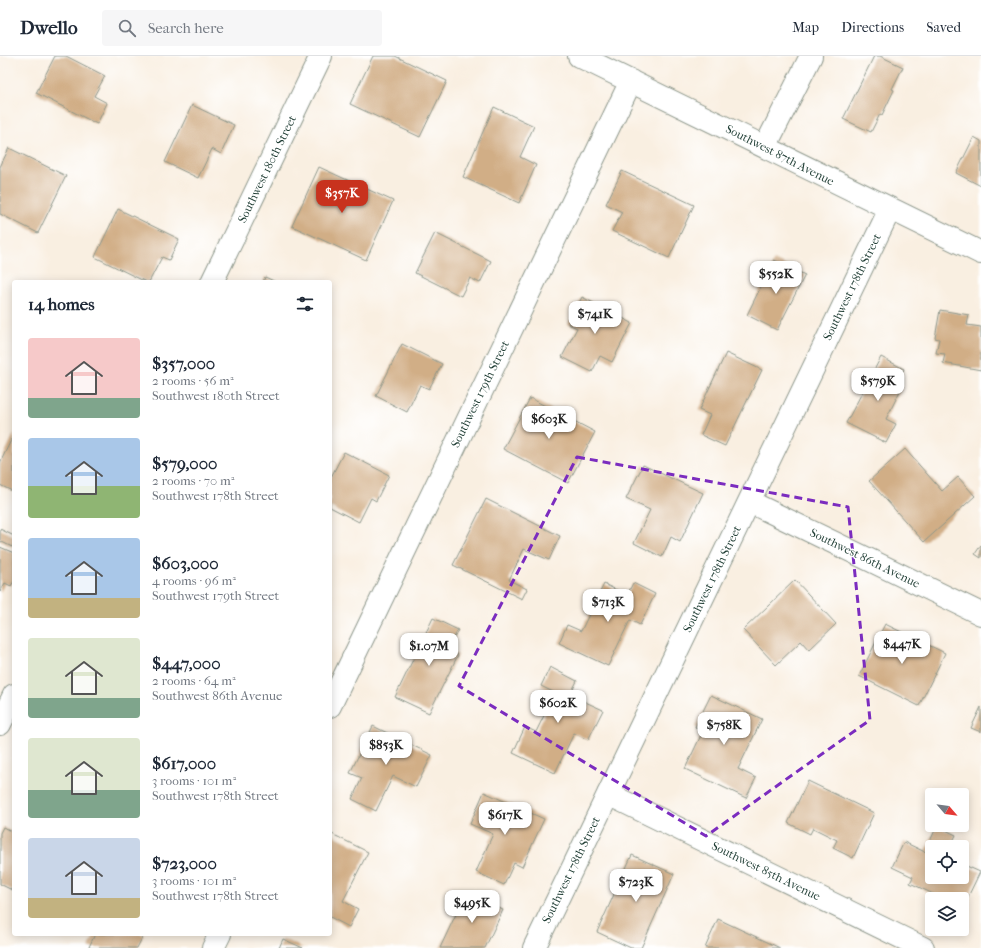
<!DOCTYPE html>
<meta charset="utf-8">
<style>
:root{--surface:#fff;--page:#f6f6f7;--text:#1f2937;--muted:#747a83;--line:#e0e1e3;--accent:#c8321e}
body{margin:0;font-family:"IM FELL French Canon",serif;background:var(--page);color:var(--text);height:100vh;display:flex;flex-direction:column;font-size:15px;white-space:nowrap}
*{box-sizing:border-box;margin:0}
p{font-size:13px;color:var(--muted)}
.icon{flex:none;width:22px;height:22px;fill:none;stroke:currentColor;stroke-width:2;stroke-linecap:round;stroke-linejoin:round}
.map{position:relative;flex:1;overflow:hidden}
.details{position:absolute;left:12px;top:224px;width:320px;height:656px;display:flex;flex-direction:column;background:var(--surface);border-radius:4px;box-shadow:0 2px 10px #0003}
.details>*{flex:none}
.needle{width:26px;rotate:118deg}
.tools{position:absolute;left:925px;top:732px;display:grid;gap:8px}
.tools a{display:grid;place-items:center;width:44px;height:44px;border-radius:4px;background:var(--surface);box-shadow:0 2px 10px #0003;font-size:20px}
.price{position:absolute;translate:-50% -34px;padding:0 9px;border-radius:8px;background:#fff;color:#222;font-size:13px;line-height:26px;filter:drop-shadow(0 1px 2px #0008)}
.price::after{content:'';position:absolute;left:50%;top:24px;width:12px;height:9px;margin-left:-6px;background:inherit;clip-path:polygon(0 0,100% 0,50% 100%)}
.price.on{background:var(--accent);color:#fff}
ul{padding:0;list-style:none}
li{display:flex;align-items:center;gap:12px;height:100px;padding:0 16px}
li span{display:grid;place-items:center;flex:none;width:112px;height:80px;border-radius:4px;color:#555}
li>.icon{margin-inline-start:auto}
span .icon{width:48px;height:48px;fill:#fffc;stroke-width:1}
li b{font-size:17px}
h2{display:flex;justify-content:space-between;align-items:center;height:48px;padding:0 16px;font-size:17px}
header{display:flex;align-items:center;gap:24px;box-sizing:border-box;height:56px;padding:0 20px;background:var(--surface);border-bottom:1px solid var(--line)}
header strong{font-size:19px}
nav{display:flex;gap:22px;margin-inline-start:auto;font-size:14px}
.search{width:280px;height:36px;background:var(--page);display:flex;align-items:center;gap:10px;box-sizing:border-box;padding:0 14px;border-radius:4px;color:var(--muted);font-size:15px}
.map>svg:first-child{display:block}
</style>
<header>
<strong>Dwello</strong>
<div class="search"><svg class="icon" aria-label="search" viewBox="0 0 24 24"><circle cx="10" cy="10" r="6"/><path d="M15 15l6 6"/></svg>Search here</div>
<nav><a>Map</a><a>Directions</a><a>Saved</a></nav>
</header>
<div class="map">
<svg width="981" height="892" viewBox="0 0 981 892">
<rect width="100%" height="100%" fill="#fff"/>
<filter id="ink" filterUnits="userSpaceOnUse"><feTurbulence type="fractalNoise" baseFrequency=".025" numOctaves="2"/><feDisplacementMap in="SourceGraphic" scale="8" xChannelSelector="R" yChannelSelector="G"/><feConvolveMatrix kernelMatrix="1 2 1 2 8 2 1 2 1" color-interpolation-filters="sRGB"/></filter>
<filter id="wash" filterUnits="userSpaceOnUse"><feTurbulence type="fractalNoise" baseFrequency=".012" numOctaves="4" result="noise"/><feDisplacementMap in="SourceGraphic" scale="16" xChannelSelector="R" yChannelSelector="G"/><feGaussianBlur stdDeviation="0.9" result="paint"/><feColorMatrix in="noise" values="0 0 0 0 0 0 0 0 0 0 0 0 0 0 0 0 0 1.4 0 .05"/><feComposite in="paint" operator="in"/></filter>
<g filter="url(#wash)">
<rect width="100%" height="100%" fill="#f9efe1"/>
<g id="blocks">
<path fill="#d1ae86" d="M 55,0 L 66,0 L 105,20 L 94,40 L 107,47 L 97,68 L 36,37 Z
M 373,0 L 395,0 L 447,25 L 420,81 L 350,48 Z
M 874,0 L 880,0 L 903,11 L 892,33 L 894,34 L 882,59 L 880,58 L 871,76 L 843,63 Z
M 192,49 L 234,69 L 221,98 L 212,93 L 198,122 L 165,106 Z
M 494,51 L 534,70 L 520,101 L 536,109 L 519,147 L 463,121 Z
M 974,81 L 981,85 L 981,130 L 956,117 Z
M 9,92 L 66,120 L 38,177 L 0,158 L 0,111 Z
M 319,111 L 393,145 L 366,204 L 292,170 Z
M 622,115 L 694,149 L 669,202 L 612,175 L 622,156 L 606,148 Z
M 118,153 L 179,183 L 169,204 L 162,201 L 149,226 L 146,226 L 95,201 Z
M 435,177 L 491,205 L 480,227 L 470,222 L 461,240 L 415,217 Z
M 774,204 L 805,219 L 777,274 L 747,259 Z
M 265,221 L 276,226 L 263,226 Z
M 582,241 L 632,267 L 612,306 L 600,300 L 592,316 L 562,301 L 577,272 L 568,268 Z
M 940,254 L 969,259 L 967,269 L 981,271 L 981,314 L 943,307 L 945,298 L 936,297 L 939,283 L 935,282 Z
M 402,288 L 442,308 L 429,333 L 420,329 L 407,356 L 376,340 Z
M 726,297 L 762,314 L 725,390 L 701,379 L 710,359 L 699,354 Z
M 881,301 L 904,313 L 895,330 L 901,333 L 886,363 L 896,368 L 886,387 L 846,367 Z
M 530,342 L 595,376 L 568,427 L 503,393 Z
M 14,378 L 14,436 L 0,429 L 0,407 Z
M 905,393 L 942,435 L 958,421 L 975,440 L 924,486 L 869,425 Z
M 344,396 L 389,419 L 376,445 L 371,442 L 359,466 L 330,451 L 330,423 Z
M 643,409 L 703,437 L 680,486 L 671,481 L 662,501 L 634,487 L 650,454 L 626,443 Z
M 486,443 L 560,480 L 549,504 L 524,493 L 509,524 L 527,533 L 522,543 L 453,509 Z
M 0,473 L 14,480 L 14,487 L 12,491 L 0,485 Z
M 981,489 L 981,502 L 975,498 Z
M 0,491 L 14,497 L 14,525 L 11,530 L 5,527 L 0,536 Z
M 795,524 L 836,568 L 809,594 L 801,585 L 776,609 L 743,574 Z
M 633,527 L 655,538 L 640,569 L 630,564 L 608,610 L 559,587 L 567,569 L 581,575 L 604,528 L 627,539 Z
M 433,562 L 458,574 L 448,594 L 458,599 L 429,657 L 395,641 Z
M 885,568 L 945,597 L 919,650 L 859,620 Z
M 550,611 L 577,625 L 570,639 L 603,654 L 588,684 L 574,677 L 555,717 L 513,697 L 525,671 L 536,676 L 555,637 L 541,630 Z
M 711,639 L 762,663 L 738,713 L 756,722 L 746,742 L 685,713 L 703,675 L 695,671 Z
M 981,651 L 981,676 L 971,672 Z
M 373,670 L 432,699 L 416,731 L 393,720 L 376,755 L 352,743 L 362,722 L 350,717 Z
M 808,725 L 874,757 L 853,802 L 833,792 L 837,784 L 813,772 L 810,778 L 788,767 Z
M 484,736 L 544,763 L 522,811 L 514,807 L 504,829 L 476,816 L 493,778 L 470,768 Z
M 937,770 L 956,779 L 951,789 L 955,791 L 932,791 L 932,821 L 962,821 L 962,808 L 980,816 L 962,853 L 962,843 L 944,843 L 910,827 L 913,821 L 892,811 L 904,786 L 925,796 Z
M 3,771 L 14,777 L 14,835 L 0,828 L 0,777 Z
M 330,777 L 368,796 L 343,845 L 358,853 L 349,871 L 330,861 Z
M 632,799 L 674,818 L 641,892 L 631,892 L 597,876 Z
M 466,837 L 503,854 L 485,892 L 440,892 Z
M 718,863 L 780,892 L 705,892 Z
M 95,878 L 144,878 L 137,892 L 91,892 L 89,891 Z
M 283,883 L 303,892 L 279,892 Z"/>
</g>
</g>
<g filter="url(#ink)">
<use href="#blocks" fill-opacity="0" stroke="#8c968a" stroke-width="1"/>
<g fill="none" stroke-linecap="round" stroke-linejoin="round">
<g stroke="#8c968a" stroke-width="24">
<path id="minor" d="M 579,0 L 981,197
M 765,91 L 811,0
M 212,226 L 321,0
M 750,446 L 981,558
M 330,650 L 631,25
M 0,668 L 14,639
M 608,738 L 923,892
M 213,892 L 220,878
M 534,892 L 890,153"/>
</g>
<use href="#minor" stroke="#fff" stroke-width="22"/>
</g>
</g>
<path fill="none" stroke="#7b2cbf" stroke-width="3" stroke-dasharray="8 5" stroke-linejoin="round" d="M 577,401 L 848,451 L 870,664 L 706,780 L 459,630 Z"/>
<g text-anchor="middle" stroke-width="3" stroke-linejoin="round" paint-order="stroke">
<g font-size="12" fill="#1f3d34" stroke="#fff">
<text transform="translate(780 99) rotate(27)" y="4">Southwest 87th Avenue</text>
<text transform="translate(267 113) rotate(-64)" y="4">Southwest 180th Street</text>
<text transform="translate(852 231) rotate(-64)" y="4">Southwest 178th Street</text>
<text transform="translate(480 338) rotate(-64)" y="4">Southwest 179th Street</text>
<text transform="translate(865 502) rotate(26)" y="4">Southwest 86th Avenue</text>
<text transform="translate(712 523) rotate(-64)" y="4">Southwest 178th Street</text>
<text transform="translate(571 814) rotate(-64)" y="4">Southwest 178th Street</text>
<text transform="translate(766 815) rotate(26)" y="4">Southwest 85th Avenue</text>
</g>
</g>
</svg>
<div class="tools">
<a><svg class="needle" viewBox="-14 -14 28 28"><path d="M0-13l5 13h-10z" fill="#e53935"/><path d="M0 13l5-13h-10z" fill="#747a83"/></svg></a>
<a><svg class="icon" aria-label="locate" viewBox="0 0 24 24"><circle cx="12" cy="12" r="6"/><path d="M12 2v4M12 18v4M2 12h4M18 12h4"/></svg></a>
<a><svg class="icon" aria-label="layers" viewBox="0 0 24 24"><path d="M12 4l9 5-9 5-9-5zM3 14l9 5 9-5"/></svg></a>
</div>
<b class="price on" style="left:342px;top:158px">$357K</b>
<b class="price" style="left:776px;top:239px">$552K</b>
<b class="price" style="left:595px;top:279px">$741K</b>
<b class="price" style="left:878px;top:346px">$579K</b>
<b class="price" style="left:549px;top:384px">$603K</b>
<b class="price" style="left:608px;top:567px">$713K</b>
<b class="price" style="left:902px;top:609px">$447K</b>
<b class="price" style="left:429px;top:611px">$1.07M</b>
<b class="price" style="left:558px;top:668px">$602K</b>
<b class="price" style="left:724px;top:690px">$758K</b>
<b class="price" style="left:386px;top:710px">$853K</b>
<b class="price" style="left:505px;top:780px">$617K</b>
<b class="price" style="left:636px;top:847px">$723K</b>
<b class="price" style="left:472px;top:868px">$495K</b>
<section class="details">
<h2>14 homes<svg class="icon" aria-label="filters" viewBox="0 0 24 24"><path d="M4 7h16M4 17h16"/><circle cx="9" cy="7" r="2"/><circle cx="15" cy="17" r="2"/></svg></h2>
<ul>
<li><span style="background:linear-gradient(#f6c9c9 75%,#7fa58c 0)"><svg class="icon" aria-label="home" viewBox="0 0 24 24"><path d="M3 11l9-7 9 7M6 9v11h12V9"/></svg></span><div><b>$357,000</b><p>2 rooms · 56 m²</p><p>Southwest 180th Street</p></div></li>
<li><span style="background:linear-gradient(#a9c7e8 60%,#8fb573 0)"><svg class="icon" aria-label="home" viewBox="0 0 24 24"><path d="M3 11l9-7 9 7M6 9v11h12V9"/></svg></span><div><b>$579,000</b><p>2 rooms · 70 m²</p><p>Southwest 178th Street</p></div></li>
<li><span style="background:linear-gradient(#a9c7e8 75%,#c2b280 0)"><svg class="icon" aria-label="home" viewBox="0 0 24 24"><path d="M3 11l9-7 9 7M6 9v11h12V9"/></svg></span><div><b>$603,000</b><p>4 rooms · 96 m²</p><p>Southwest 179th Street</p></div></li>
<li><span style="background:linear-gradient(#dfe7d0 75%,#7fa58c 0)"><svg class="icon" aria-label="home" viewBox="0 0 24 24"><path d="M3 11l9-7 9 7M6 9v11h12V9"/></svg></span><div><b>$447,000</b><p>2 rooms · 64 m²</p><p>Southwest 86th Avenue</p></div></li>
<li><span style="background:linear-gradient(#dfe7d0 65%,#7fa58c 0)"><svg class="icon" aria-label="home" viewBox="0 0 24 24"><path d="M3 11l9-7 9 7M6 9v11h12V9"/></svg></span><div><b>$617,000</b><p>3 rooms · 101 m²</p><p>Southwest 178th Street</p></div></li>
<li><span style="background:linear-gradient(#c9d6e8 75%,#c2b280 0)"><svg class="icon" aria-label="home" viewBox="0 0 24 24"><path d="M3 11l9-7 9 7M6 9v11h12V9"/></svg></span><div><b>$723,000</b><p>3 rooms · 101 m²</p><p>Southwest 178th Street</p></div></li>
</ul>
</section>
</div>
